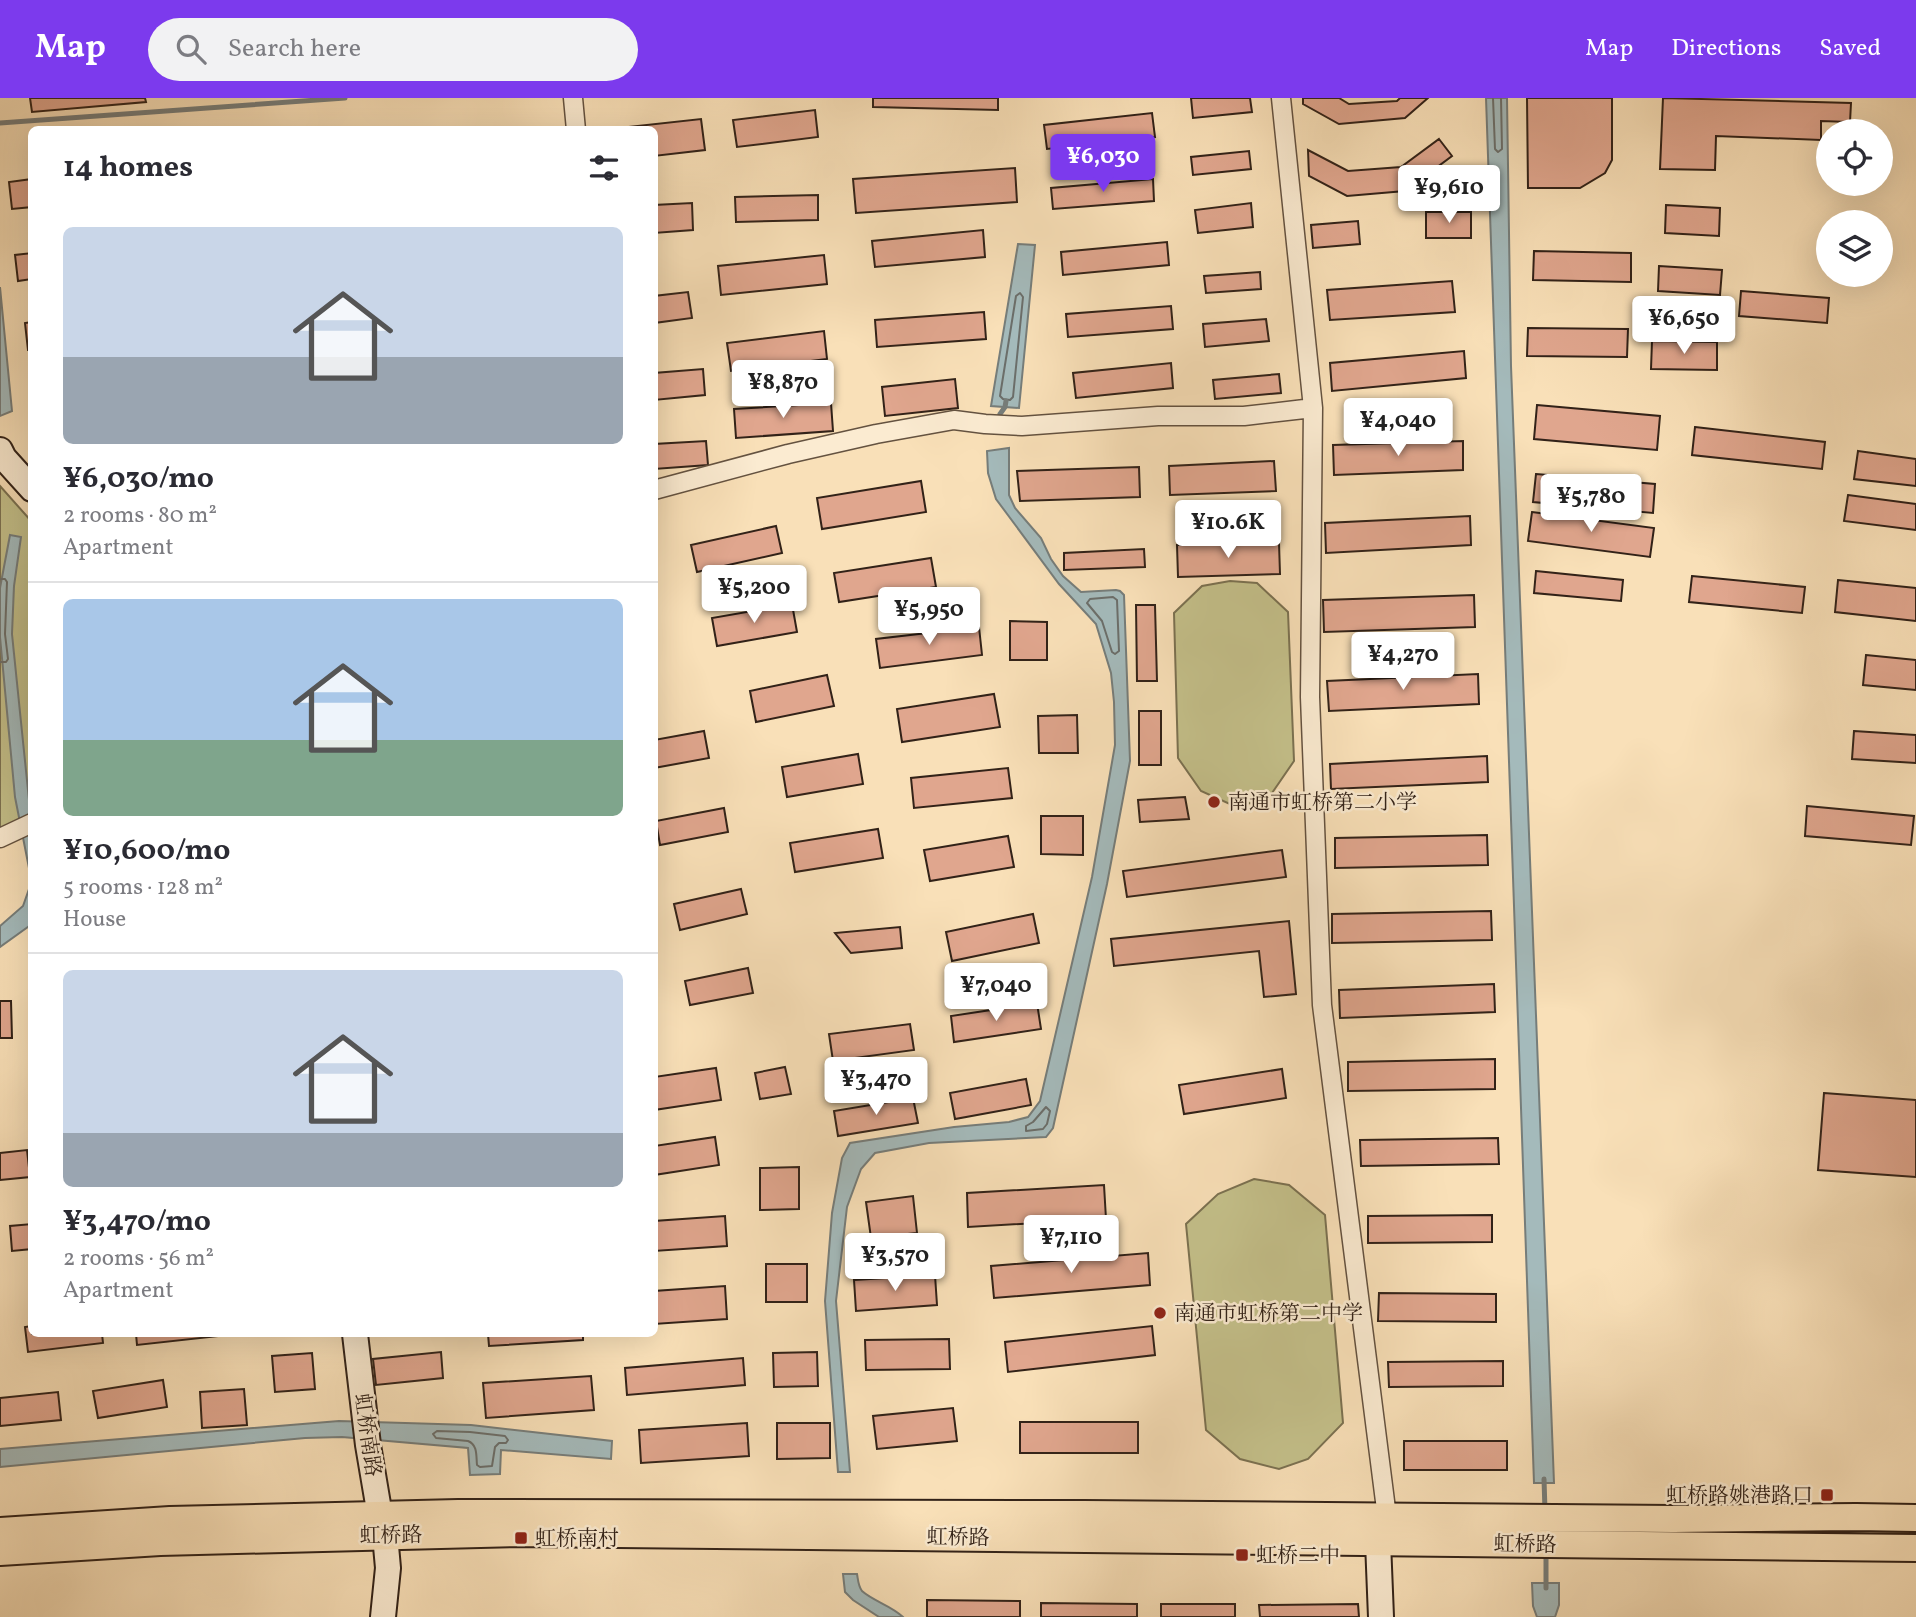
<!DOCTYPE html>
<meta charset="utf-8">
<style>
:root{--surface:#fff;--page:#f2f2f3;--text:#2b2b33;--muted:#7c7c81;--line:#e1e1e2;--accent:#7c3aed}
body{margin:0;font-family:Vollkorn,"Noto Serif SC",serif;background:var(--page);color:var(--text);height:100vh;display:flex;flex-direction:column;font-size:26px;white-space:nowrap}
*{box-sizing:border-box;margin:0}
p{font-size:23px;color:var(--muted)}
.icon{flex:none;width:38px;height:38px;fill:none;stroke:currentColor;stroke-width:2;stroke-linecap:round;stroke-linejoin:round}
.map{position:relative;flex:1;overflow:hidden}
.details{position:absolute;left:28px;top:28px;width:630px;height:1211px;display:flex;flex-direction:column;background:var(--surface);border-radius:10px;box-shadow:0 7px 28px #0002}
.details>*{flex:none}
.buttons{position:absolute;left:1816px;top:21px;display:grid;gap:14px}
.buttons a{display:grid;place-items:center;width:77px;height:77px;border-radius:50%;background:var(--surface);box-shadow:0 7px 28px #0002;font-size:35px}
.price{position:absolute;translate:-50% -60px;padding:0 16px;border-radius:7px;background:#fff;color:#222;font-size:23px;line-height:46px;filter:drop-shadow(0 2px 4px #0008)}
.price::after{content:'';position:absolute;left:50%;top:42px;width:21px;height:16px;margin-left:-10px;background:inherit;clip-path:polygon(0 0,100% 0,50% 100%)}
.price.current{background:var(--accent);color:#fff}
ul{padding:0;list-style:none}
li{display:grid;align-content:center;gap:14px;height:371px;padding:0 35px}
li+li{border-top:2px solid var(--line)}
li span{display:grid;place-items:center;height:217px;border-radius:10px;color:#555}
li>.icon{margin-inline-start:auto}
span .icon{width:126px;height:126px;fill:#fffc;stroke-width:1}
li b{font-size:30px}
h2{display:flex;justify-content:space-between;align-items:center;height:84px;padding:0 35px;font-size:30px}
header{display:flex;align-items:center;gap:42px;box-sizing:border-box;height:98px;padding:0 35px;background:var(--accent);color:#fff}
header strong{font-size:33px}
nav{display:flex;gap:38px;margin-inline-start:auto;font-size:24px}
.search{width:490px;height:63px;background:var(--page);display:flex;align-items:center;gap:18px;box-sizing:border-box;padding:0 24px;border-radius:38px;color:var(--muted);font-size:26px}
.map>svg:first-child{display:block}
</style>
<header>
<strong>Map</strong>
<div class="search"><svg class="icon" aria-label="search" viewBox="0 0 24 24"><circle cx="10" cy="10" r="6"/><path d="M15 15l6 6"/></svg>Search here</div>
<nav><a>Map</a><a>Directions</a><a>Saved</a></nav>
</header>
<div class="map">
<svg width="1916" height="1519" viewBox="0 0 1916 1519">
<rect width="100%" height="100%" fill="#f9e0b8"/>
<filter id="stains"><feTurbulence type="fractalNoise" baseFrequency=".00286" numOctaves="4"/><feColorMatrix values="0 0 0 0 .2 0 0 0 0 .09 0 0 0 0 .02 0 0 0 .5 -.17"/></filter>
<radialGradient id="worn" r=".72"><stop offset=".6" stop-color="#630" stop-opacity="0"/><stop offset="1" stop-color="#630" stop-opacity=".3"/></radialGradient>
<path fill="#c4c08a" stroke="#7b7151" stroke-width="2" d="M 0,388 L 32,424 L 31,732 L 0,746 Z
M 1230,483 L 1257,485 L 1288,514 L 1294,663 L 1272,695 L 1252,705 L 1232,707 L 1201,693 L 1178,660 L 1174,515 L 1202,488 Z
M 1254,1081 L 1289,1087 L 1325,1117 L 1343,1325 L 1308,1361 L 1279,1371 L 1240,1361 L 1206,1332 L 1186,1126 L 1218,1096 Z"/>
<path fill="#a4babb" stroke="#767d7a" stroke-width="2" d="M 1486,0 L 1507,0 L 1511,268 L 1554,1385 L 1534,1385 Z
M 1018,146 L 1035,147 L 1019,310 L 991,308 Z
M 0,189 L 12,313 L 0,318 Z
M 1009,350 L 1009,397 L 1015,410 L 1041,440 L 1051,461 L 1063,478 L 1081,494 L 1116,492 L 1120,493 L 1124,497 L 1130,663 L 1107,786 L 1053,1030 L 1046,1039 L 929,1045 L 875,1055 L 861,1071 L 847,1109 L 836,1203 L 850,1374 L 838,1374 L 825,1203 L 832,1115 L 842,1060 L 850,1045 L 954,1029 L 1009,1024 L 1028,1019 L 1040,1003 L 1092,779 L 1115,647 L 1114,604 L 1111,575 L 1096,526 L 1059,486 L 996,401 L 988,375 L 987,353 Z
M 10,437 L 21,439 L 14,488 L 12,536 L 29,702 L 31,709 L 32,826 L 0,849 L 0,828 L 23,808 L 29,791 L 29,770 L 15,699 L 0,539 L 0,490 Z
M 339,1323 L 471,1327 L 612,1343 L 611,1361 L 501,1352 L 500,1376 L 470,1377 L 468,1350 L 342,1339 L 305,1340 L 0,1369 L 0,1351 Z
M 843,1476 L 857,1476 C 858,1481 858,1488 862,1493 C 873,1503 892,1508 903,1519 L 879,1519 L 853,1502 L 845,1494 Z
M 1532,1485 L 1559,1485 L 1559,1507 L 1555,1519 L 1537,1519 L 1533,1508 Z"/>
<g fill="none" stroke-linecap="round" stroke-linejoin="round">
<path stroke="#6b6e6a" stroke-width="2" d="M 1493,0 L 1495,51 L 1498,54 L 1502,51 L 1501,0
M 1020,195 L 1023,199 L 1013,299 L 1010,302 L 1003,301 L 1000,298 L 1016,198 Z
M 0,481 L 5,481 L 7,484 L 5,536 L 8,561 L 6,564 L 0,564
M 1113,499 L 1117,502 L 1119,553 L 1115,556 L 1112,554 L 1102,523 L 1087,505 L 1090,501 Z
M 1046,1009 L 1050,1013 L 1047,1026 L 1043,1031 L 1026,1033 L 1026,1028 L 1033,1024 Z
M 437,1333 L 470,1334 L 505,1338 L 508,1342 L 506,1345 L 499,1345 L 495,1349 L 492,1368 L 480,1369 L 477,1367 C 476,1358 478,1347 468,1343 L 436,1340 L 433,1336 Z"/>
<path stroke="#767d7a" stroke-width="5" d="M 0,25 L 345,0
M 1000,316 L 1005,309 L 1006,303
M 1544,1381 L 1545,1413
M 1546,1455 L 1546,1490"/>
</g>
<path fill="#e0a68e" stroke="#322218" stroke-width="2" d="M 30,0 L 145,0 L 146,4 L 32,14 Z
M 873,0 L 998,0 L 998,12 L 873,9 Z
M 1191,0 L 1250,0 L 1252,14 L 1193,20 Z
M 1303,0 L 1339,0 L 1349,6 L 1397,3 L 1400,0 L 1428,0 L 1405,20 L 1339,26 L 1303,6 Z
M 1527,0 L 1612,0 L 1612,62 L 1605,75 L 1580,90 L 1528,90 Z
M 1663,0 L 1851,5 L 1850,24 L 1821,23 L 1821,42 L 1716,38 L 1715,72 L 1660,71 Z
M 815,12 L 818,39 L 737,49 L 733,22 Z
M 1152,15 L 1155,39 L 1047,51 L 1044,27 Z
M 701,21 L 705,52 L 654,58 L 654,32 L 601,32 Z
M 1439,41 L 1452,58 L 1405,93 L 1347,98 L 1309,78 L 1308,52 L 1348,73 L 1401,69 Z
M 1249,53 L 1251,71 L 1193,77 L 1191,59 Z
M 1015,70 L 1017,104 L 856,115 L 853,81 Z
M 32,81 L 32,109 L 12,111 L 9,84 Z
M 1153,81 L 1154,103 L 1053,111 L 1051,90 Z
M 818,97 L 818,122 L 736,124 L 735,99 Z
M 692,105 L 693,132 L 654,135 L 654,107 Z
M 1251,105 L 1253,129 L 1198,135 L 1195,112 Z
M 1666,107 L 1720,110 L 1719,138 L 1665,135 Z
M 1426,114 L 1471,114 L 1471,140 L 1426,140 Z
M 1358,123 L 1360,146 L 1313,150 L 1311,127 Z
M 983,132 L 985,159 L 875,169 L 872,143 Z
M 1167,144 L 1169,167 L 1063,177 L 1061,154 Z
M 1534,153 L 1631,155 L 1631,184 L 1533,182 Z
M 32,155 L 32,181 L 18,183 L 15,157 Z
M 824,157 L 827,186 L 721,197 L 718,168 Z
M 1659,168 L 1722,172 L 1720,197 L 1658,193 Z
M 1260,174 L 1261,191 L 1206,195 L 1204,178 Z
M 1452,183 L 1455,214 L 1330,222 L 1327,192 Z
M 1741,193 L 1829,200 L 1827,225 L 1739,218 Z
M 688,194 L 692,220 L 654,225 L 654,198 Z
M 1171,208 L 1173,231 L 1068,239 L 1066,216 Z
M 984,214 L 986,241 L 877,249 L 875,222 Z
M 1266,221 L 1269,243 L 1205,249 L 1203,226 Z
M 32,224 L 32,252 L 28,252 L 25,225 Z
M 1528,230 L 1628,231 L 1627,259 L 1527,258 Z
M 824,233 L 827,261 L 731,273 L 727,245 Z
M 1652,243 L 1717,244 L 1717,272 L 1651,271 Z
M 1464,253 L 1466,280 L 1332,293 L 1330,265 Z
M 1171,265 L 1173,290 L 1076,300 L 1073,275 Z
M 703,271 L 705,297 L 654,302 L 654,275 Z
M 1279,276 L 1281,295 L 1215,301 L 1213,282 Z
M 955,281 L 958,310 L 885,318 L 882,289 Z
M 831,305 L 833,333 L 736,340 L 734,311 Z
M 1537,307 L 1660,318 L 1657,352 L 1534,341 Z
M 1695,329 L 1825,344 L 1822,371 L 1692,357 Z
M 706,343 L 708,367 L 654,371 L 654,346 Z
M 1463,343 L 1463,372 L 1334,377 L 1333,347 Z
M 1858,353 L 1916,361 L 1916,388 L 1854,381 Z
M 1274,363 L 1276,393 L 1170,397 L 1169,368 Z
M 1139,369 L 1140,399 L 1020,403 L 1017,373 Z
M 1536,376 L 1655,386 L 1653,415 L 1533,404 Z
M 921,383 L 926,414 L 822,431 L 817,400 Z
M 1848,397 L 1916,406 L 1916,432 L 1844,423 Z
M 1532,414 L 1654,430 L 1650,459 L 1528,443 Z
M 1470,418 L 1471,447 L 1326,455 L 1325,425 Z
M 776,428 L 782,455 L 697,474 L 691,447 Z
M 1279,445 L 1280,476 L 1178,479 L 1177,447 Z
M 1144,451 L 1145,469 L 1064,472 L 1064,455 Z
M 931,460 L 936,489 L 839,504 L 834,475 Z
M 1536,473 L 1623,482 L 1621,503 L 1534,495 Z
M 1692,478 L 1805,489 L 1802,515 L 1689,504 Z
M 1838,482 L 1916,490 L 1916,523 L 1835,514 Z
M 1474,497 L 1475,529 L 1324,534 L 1323,502 Z
M 792,506 L 797,534 L 717,548 L 712,520 Z
M 1136,507 L 1155,507 L 1157,583 L 1137,583 Z
M 1010,523 L 1047,524 L 1047,562 L 1010,562 Z
M 979,529 L 982,557 L 880,570 L 876,541 Z
M 1866,557 L 1916,562 L 1916,592 L 1863,587 Z
M 1478,576 L 1479,606 L 1329,613 L 1327,583 Z
M 827,577 L 834,608 L 756,624 L 750,593 Z
M 994,596 L 1000,629 L 902,644 L 897,611 Z
M 1139,613 L 1161,613 L 1161,667 L 1139,667 Z
M 1077,617 L 1078,655 L 1039,655 L 1038,618 Z
M 704,633 L 709,660 L 654,670 L 654,642 Z
M 1854,633 L 1916,637 L 1916,665 L 1852,661 Z
M 858,656 L 863,686 L 787,699 L 782,669 Z
M 1487,658 L 1488,684 L 1331,691 L 1330,666 Z
M 1008,670 L 1012,700 L 914,710 L 911,680 Z
M 1185,699 L 1189,721 L 1140,724 L 1138,702 Z
M 1807,708 L 1914,718 L 1911,747 L 1805,738 Z
M 724,710 L 728,734 L 660,747 L 656,723 Z
M 1041,718 L 1083,718 L 1083,757 L 1041,756 Z
M 878,731 L 883,760 L 795,774 L 790,745 Z
M 1487,737 L 1488,767 L 1335,770 L 1335,740 Z
M 1008,738 L 1014,769 L 930,783 L 924,752 Z
M 1282,752 L 1286,779 L 1127,799 L 1123,773 Z
M 741,791 L 747,816 L 680,832 L 674,806 Z
M 1491,813 L 1492,842 L 1332,845 L 1332,816 Z
M 1033,816 L 1039,845 L 952,863 L 946,834 Z
M 1289,823 L 1296,896 L 1264,899 L 1259,853 L 1114,868 L 1111,841 Z
M 900,829 L 902,850 L 851,855 L 835,835 Z
M 748,870 L 753,895 L 690,907 L 685,883 Z
M 1494,886 L 1495,914 L 1340,920 L 1339,892 Z
M 0,903 L 11,903 L 12,940 L 0,940 Z
M 1037,905 L 1041,931 L 954,944 L 951,918 Z
M 910,926 L 914,952 L 833,963 L 829,936 Z
M 1495,961 L 1495,991 L 1348,993 L 1348,964 Z
M 785,969 L 791,996 L 760,1001 L 755,975 Z
M 716,970 L 721,1002 L 654,1012 L 654,979 Z
M 1282,971 L 1286,1000 L 1184,1016 L 1179,987 Z
M 1026,981 L 1031,1007 L 955,1021 L 950,995 Z
M 1824,995 L 1916,1002 L 1916,1079 L 1818,1072 Z
M 913,1000 L 918,1025 L 838,1038 L 834,1013 Z
M 715,1039 L 719,1067 L 654,1077 L 654,1048 Z
M 1498,1040 L 1499,1066 L 1361,1068 L 1360,1042 Z
M 27,1052 L 30,1079 L 0,1082 L 0,1055 Z
M 799,1069 L 799,1111 L 760,1112 L 760,1070 Z
M 1104,1087 L 1106,1121 L 968,1129 L 967,1095 Z
M 913,1098 L 917,1135 L 871,1140 L 866,1104 Z
M 1492,1117 L 1492,1144 L 1368,1145 L 1368,1118 Z
M 725,1118 L 727,1148 L 654,1153 L 654,1123 Z
M 32,1126 L 32,1151 L 12,1153 L 10,1128 Z
M 1148,1155 L 1150,1187 L 994,1200 L 991,1168 Z
M 766,1166 L 807,1166 L 807,1204 L 766,1204 Z
M 935,1177 L 937,1207 L 856,1213 L 854,1182 Z
M 725,1188 L 727,1221 L 654,1226 L 654,1193 Z
M 1379,1195 L 1496,1196 L 1496,1224 L 1378,1223 Z
M 32,1228 L 32,1236 L 102,1236 L 103,1245 L 28,1254 L 25,1229 Z
M 1152,1228 L 1155,1257 L 1008,1274 L 1005,1244 Z
M 136,1236 L 218,1236 L 219,1238 L 137,1247 Z
M 488,1236 L 583,1236 L 583,1242 L 489,1248 Z
M 949,1241 L 950,1271 L 866,1272 L 865,1242 Z
M 441,1254 L 443,1280 L 376,1287 L 373,1261 Z
M 817,1254 L 818,1288 L 774,1289 L 773,1255 Z
M 312,1255 L 315,1291 L 275,1294 L 272,1258 Z
M 743,1260 L 745,1287 L 627,1297 L 625,1270 Z
M 1503,1263 L 1503,1288 L 1389,1289 L 1388,1264 Z
M 591,1278 L 594,1312 L 486,1320 L 483,1285 Z
M 163,1282 L 167,1309 L 98,1320 L 93,1293 Z
M 244,1291 L 247,1327 L 202,1330 L 200,1294 Z
M 58,1294 L 61,1322 L 0,1328 L 0,1300 Z
M 953,1310 L 957,1343 L 877,1351 L 873,1318 Z
M 1020,1324 L 1138,1324 L 1138,1355 L 1020,1355 Z
M 747,1325 L 749,1358 L 641,1365 L 639,1332 Z
M 777,1325 L 830,1325 L 830,1360 L 777,1361 Z
M 1404,1343 L 1507,1343 L 1507,1372 L 1404,1372 Z
M 927,1502 L 1020,1503 L 1020,1519 L 927,1519 Z
M 1041,1505 L 1137,1506 L 1137,1519 L 1041,1519 Z
M 1161,1506 L 1235,1506 L 1235,1519 L 1161,1519 Z
M 1358,1506 L 1359,1519 L 1260,1519 L 1259,1507 Z"/>
<g fill="none" stroke-linecap="round" stroke-linejoin="round">
<g stroke="#645240" stroke-width="21">
<path id="street" d="M 573,0 L 576,32
M 1281,0 L 1313,310 L 1310,599 L 1322,907 L 1387,1419
M 654,392 L 788,356 L 876,336 L 954,322 L 985,326 L 1022,328 L 1158,318 L 1244,318 L 1313,310
M 0,740 L 32,725"/>
</g>
<g stroke="#322218" stroke-width="28">
<path id="secondary" d="M 0,352 L 4,360 L 32,391
M 355,1236 L 368,1347 L 380,1418 L 385,1437 L 388,1470 L 383,1519
M 1378,1444 L 1381,1519"/>
</g>
<g stroke="#322218" stroke-width="30">
<path id="primary" d="M 0,1433 L 170,1422 L 458,1415 L 1085,1416 L 1674,1421 L 1856,1419 L 1916,1420
M 0,1454 L 160,1444 L 520,1435 L 1916,1450"/>
</g>
<use href="#street" stroke="#fbebd1" stroke-width="18"/>
<use href="#secondary" stroke="#fbebd1" stroke-width="24"/>
<use href="#primary" stroke="#f9e0b8" stroke-width="26"/>
</g>
<g fill="#8f2418" stroke="#fbebd1" stroke-width="2.5">
<circle cx="1214" cy="704" r="7"/>
<circle cx="1160" cy="1215" r="7"/>
<rect x="1820" y="1390" width="14" height="14" rx="3.5"/>
<rect x="514" y="1433" width="14" height="14" rx="3.5"/>
<rect x="1235" y="1450" width="14" height="14" rx="3.5"/>
</g>
<g text-anchor="middle" stroke-width="5" stroke-linejoin="round" paint-order="stroke">
<g font-size="21" fill="#322218" stroke="#fbebd1" text-anchor="start">
<text x="1228" y="711">南通市虹桥第二小学</text>
<text x="1174" y="1222">南通市虹桥第二中学</text>
<text x="1813" y="1404" text-anchor="end">虹桥路姚港路口</text>
<text x="535" y="1447">虹桥南村</text>
<text x="1256" y="1464">虹桥二中</text>
</g>
<g font-size="21" fill="#322218" stroke="#fbebd1">
<text transform="translate(368 1337) rotate(82)" y="7">虹桥南路</text>
<text transform="translate(391 1437) rotate(-1)" y="7">虹桥路</text>
<text transform="translate(958 1439) rotate(1)" y="7">虹桥路</text>
<text transform="translate(1525 1446) rotate(1)" y="7">虹桥路</text>
</g>
</g>
<rect width="100%" height="100%" filter="url(#stains)"/>
<rect width="100%" height="100%" fill="url(#worn)"/>
</svg>
<div class="buttons">
<a><svg class="icon" aria-label="locate" viewBox="0 0 24 24"><circle cx="12" cy="12" r="6"/><path d="M12 2v4M12 18v4M2 12h4M18 12h4"/></svg></a>
<a><svg class="icon" aria-label="layers" viewBox="0 0 24 24"><path d="M12 4l9 5-9 5-9-5zM3 14l9 5 9-5"/></svg></a>
</div>
<b class="price current" style="left:1103px;top:96px">¥6,030</b>
<b class="price" style="left:1449px;top:127px">¥9,610</b>
<b class="price" style="left:1684px;top:258px">¥6,650</b>
<b class="price" style="left:783px;top:322px">¥8,870</b>
<b class="price" style="left:1398px;top:360px">¥4,040</b>
<b class="price" style="left:1591px;top:436px">¥5,780</b>
<b class="price" style="left:1228px;top:462px">¥10.6K</b>
<b class="price" style="left:754px;top:527px">¥5,200</b>
<b class="price" style="left:929px;top:549px">¥5,950</b>
<b class="price" style="left:1403px;top:594px">¥4,270</b>
<b class="price" style="left:996px;top:925px">¥7,040</b>
<b class="price" style="left:876px;top:1019px">¥3,470</b>
<b class="price" style="left:1071px;top:1177px">¥7,110</b>
<b class="price" style="left:895px;top:1195px">¥3,570</b>
<section class="details">
<h2>14 homes<svg class="icon" aria-label="filters" viewBox="0 0 24 24"><path d="M4 7h16M4 17h16"/><circle cx="9" cy="7" r="2"/><circle cx="15" cy="17" r="2"/></svg></h2>
<ul>
<li><span style="background:linear-gradient(#c9d6e8 60%,#9aa5b1 0)"><svg class="icon" aria-label="home" viewBox="0 0 24 24"><path d="M3 11l9-7 9 7M6 9v11h12V9"/></svg></span><div><b>¥6,030/mo</b><p>2 rooms · 80 m²</p><p>Apartment</p></div></li>
<li><span style="background:linear-gradient(#a9c7e8 65%,#7fa58c 0)"><svg class="icon" aria-label="home" viewBox="0 0 24 24"><path d="M3 11l9-7 9 7M6 9v11h12V9"/></svg></span><div><b>¥10,600/mo</b><p>5 rooms · 128 m²</p><p>House</p></div></li>
<li><span style="background:linear-gradient(#c9d6e8 75%,#9aa5b1 0)"><svg class="icon" aria-label="home" viewBox="0 0 24 24"><path d="M3 11l9-7 9 7M6 9v11h12V9"/></svg></span><div><b>¥3,470/mo</b><p>2 rooms · 56 m²</p><p>Apartment</p></div></li>
</ul>
</section>
</div>
